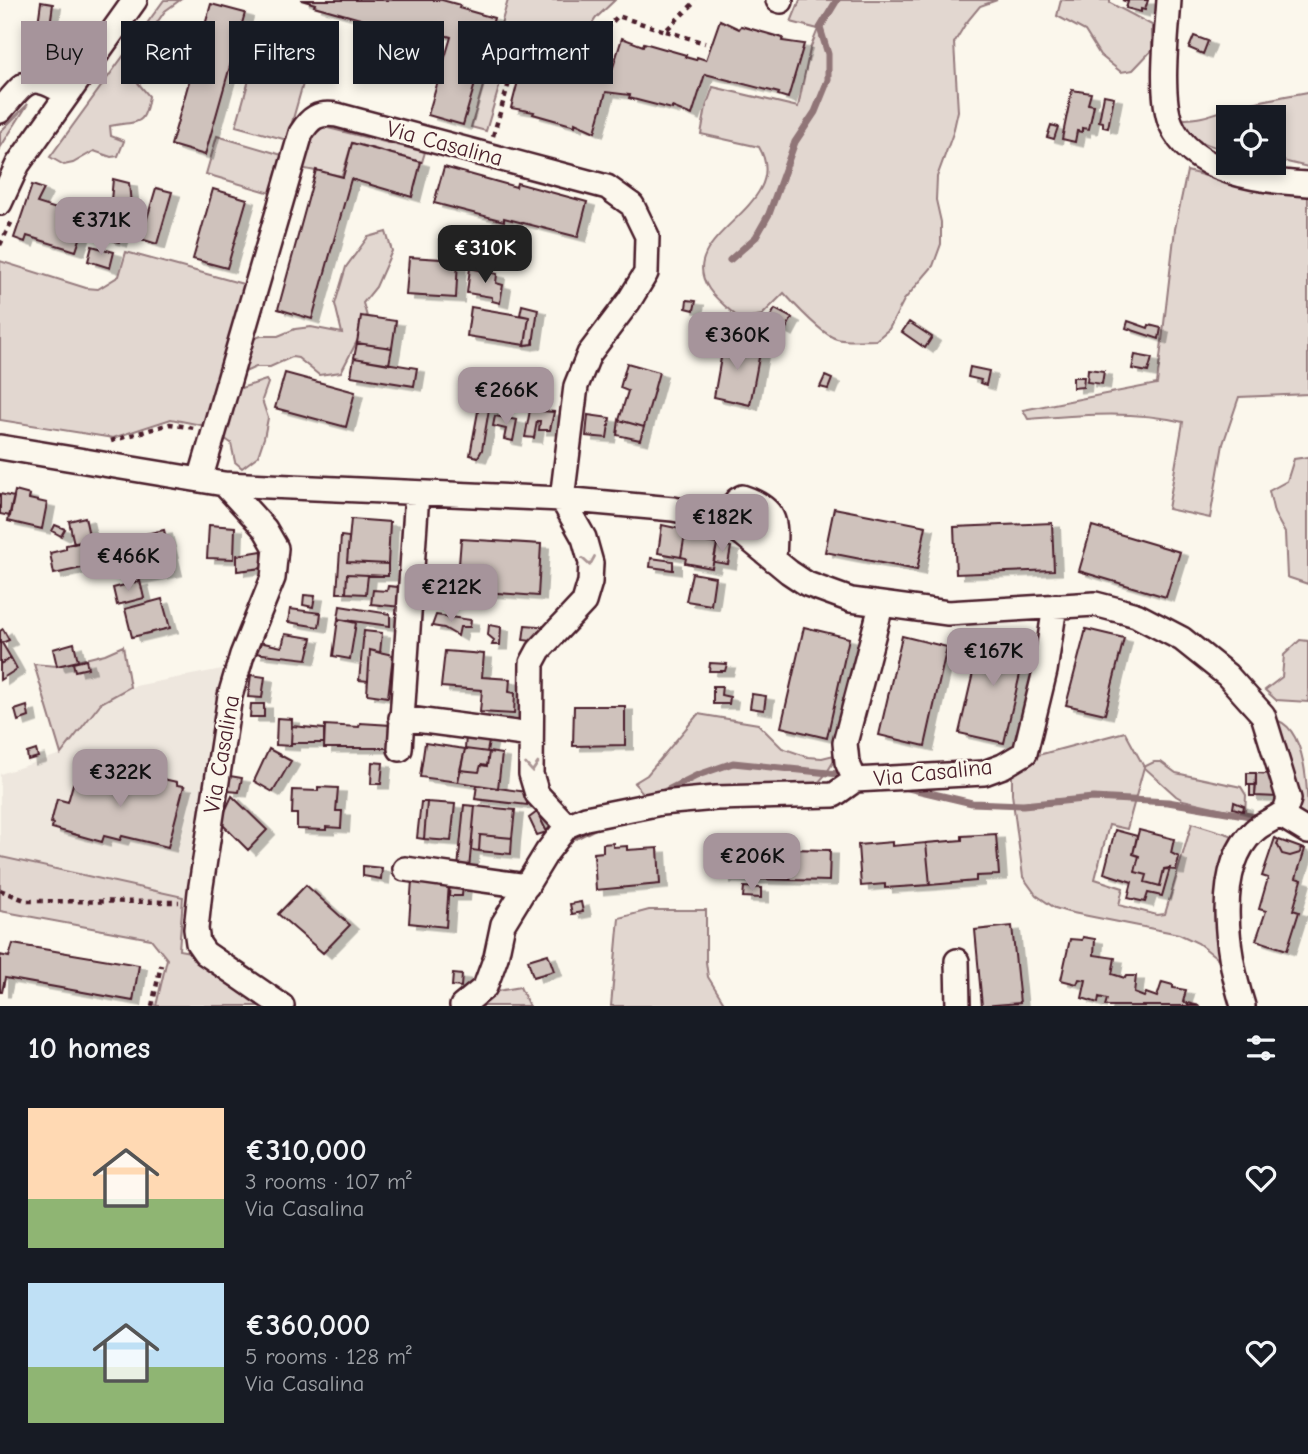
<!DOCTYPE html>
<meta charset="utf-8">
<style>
:root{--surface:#171b24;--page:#242831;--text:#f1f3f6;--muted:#9ea1a6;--accent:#a6949b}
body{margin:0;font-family:"Comic Neue",sans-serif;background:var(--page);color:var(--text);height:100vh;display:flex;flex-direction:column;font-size:26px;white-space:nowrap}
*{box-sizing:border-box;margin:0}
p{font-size:23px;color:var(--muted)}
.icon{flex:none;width:38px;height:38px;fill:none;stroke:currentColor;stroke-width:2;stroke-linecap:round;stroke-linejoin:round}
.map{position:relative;height:1006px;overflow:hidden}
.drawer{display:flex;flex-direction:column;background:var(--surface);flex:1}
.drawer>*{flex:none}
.hud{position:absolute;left:21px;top:21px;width:700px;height:63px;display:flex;gap:14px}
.tools{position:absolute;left:1216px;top:105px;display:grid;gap:14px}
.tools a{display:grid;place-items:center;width:70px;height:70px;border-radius:0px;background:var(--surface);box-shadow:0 4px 10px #0003;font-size:35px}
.price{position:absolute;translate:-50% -60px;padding:0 16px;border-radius:14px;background:var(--accent);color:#111;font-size:23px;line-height:46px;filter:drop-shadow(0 2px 4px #0008)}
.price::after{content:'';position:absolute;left:50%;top:42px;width:21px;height:16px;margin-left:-10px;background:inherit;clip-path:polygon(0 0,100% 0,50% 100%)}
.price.selected{background:#222;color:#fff}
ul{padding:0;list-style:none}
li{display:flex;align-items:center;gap:21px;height:175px;padding:0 28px}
li span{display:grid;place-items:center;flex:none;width:196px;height:140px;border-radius:0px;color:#555}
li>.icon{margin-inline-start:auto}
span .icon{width:84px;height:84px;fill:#fffc;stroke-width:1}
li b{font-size:30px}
h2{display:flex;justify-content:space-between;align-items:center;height:84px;padding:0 28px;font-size:30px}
.chip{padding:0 24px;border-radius:0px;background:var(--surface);box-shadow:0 4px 10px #0003;font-size:24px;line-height:63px}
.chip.selected{background:var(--accent);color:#111}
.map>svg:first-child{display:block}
</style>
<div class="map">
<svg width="1308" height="1006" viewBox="0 0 1308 1006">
<defs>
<filter id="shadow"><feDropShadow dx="8" dy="4.5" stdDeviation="0" flood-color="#0004"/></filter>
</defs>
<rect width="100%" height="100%" fill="#fbf7ec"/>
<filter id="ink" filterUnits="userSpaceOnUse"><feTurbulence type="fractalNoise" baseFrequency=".0143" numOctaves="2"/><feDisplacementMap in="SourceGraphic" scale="14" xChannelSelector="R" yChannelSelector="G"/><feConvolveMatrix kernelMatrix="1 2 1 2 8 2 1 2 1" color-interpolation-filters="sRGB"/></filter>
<g filter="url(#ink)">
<path fill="#eee7de" d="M 222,669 L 206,772 L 193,892 L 183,897 L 0,857 L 0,774 L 61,754 L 101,702 L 130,687 Z"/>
<path fill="#e2d7d0" stroke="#967b7e" stroke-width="2" d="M 164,0 L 180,0 L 165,11 L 134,56 L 141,67 L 138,83 L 149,96 C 144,128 139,120 110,126 L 111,136 L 124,141 L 118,156 L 111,157 L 94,151 L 73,163 L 64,165 L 50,157 Z
M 508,0 L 615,0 L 596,18 L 579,43 L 517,27 L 486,131 L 471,127 Z
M 800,0 L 997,0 L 980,6 L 966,23 L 954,43 L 958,111 L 953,133 L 937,177 L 936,200 L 941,222 L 941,244 L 933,266 L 904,300 L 889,329 L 876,340 C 864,340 849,342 837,339 C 822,335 795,305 784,293 L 762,315 L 740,319 C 730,310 716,300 709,289 C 672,235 795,208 759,147 L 701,134 L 706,107 L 713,87 L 798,107 L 810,49 L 818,29 L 791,22 Z
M 1061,0 L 1110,0 L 1110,3 L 1152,25 L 1152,50 L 1133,70 L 1121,72 L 1100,55 L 1085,31 L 1057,16 Z
M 263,30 L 314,45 L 287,140 L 236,126 Z
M 1308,92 L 1308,167 L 1274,159 L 1274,117 L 1228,117 L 1228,151 C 1205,144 1189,140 1176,118 C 1198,122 1215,112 1236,107 C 1260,101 1284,96 1308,92 Z
M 28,104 L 0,148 L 0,132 Z
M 324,127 L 425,152 L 422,162 L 352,143 L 342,176 L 300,168 C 306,152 309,136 324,127 Z
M 217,136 L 282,155 L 271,193 L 206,174 Z
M 1187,171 L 1252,188 L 1308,195 L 1308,394 L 1239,397 L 1223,444 L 1210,518 L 1168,509 L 1183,422 C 1132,410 1080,415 1028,419 L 1023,410 L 1157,384 L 1175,229 Z
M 386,232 L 392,251 L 376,287 L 363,303 L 368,320 L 341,372 L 319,375 L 298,358 L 292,357 L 270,367 L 256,367 L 238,375 L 238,389 L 266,380 L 268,383 L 262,400 L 268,418 L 264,438 L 258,456 L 242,468 L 235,462 L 231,443 L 206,426 L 171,419 L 113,438 L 0,420 L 0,261 L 86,288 L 98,289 L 119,276 L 126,252 L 247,285 L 244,342 L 261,336 L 278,336 L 295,329 L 311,327 L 342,333 L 335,304 L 346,267 L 368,237 Z
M 1308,457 L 1308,584 L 1287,577 L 1285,533 L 1274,513 L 1269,491 L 1287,481 L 1294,459 Z
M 1300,640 L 1308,641 L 1308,702 L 1276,700 L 1265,690 L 1282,677 L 1284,655 Z
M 123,646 L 130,687 L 101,703 L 61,754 L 34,664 L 57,666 L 105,654 Z
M 698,714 L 758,724 L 782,748 L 808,757 L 822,758 L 838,754 L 826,774 L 818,783 L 679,789 L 645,795 L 634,783 L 647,775 Z
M 1272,719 C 1308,724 1308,796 1308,827 L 1302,822 Z
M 1125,732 L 1144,767 L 1154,762 L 1161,762 L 1176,773 L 1241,787 L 1246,795 L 1245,814 L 1183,800 L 1176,796 L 1144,767 L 1127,829 L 1109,825 L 1095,879 L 1123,888 L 1119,905 L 1157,915 L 1165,914 L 1192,823 L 1234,836 C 1229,847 1222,859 1219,872 C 1212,900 1217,933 1221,961 L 1198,943 L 1179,934 L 1068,912 L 1055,908 L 1036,895 L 1023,877 L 1012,794 L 1012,773 L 1027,758 Z
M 0,855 L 1,857 L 183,897 L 179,950 L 190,952 L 219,977 L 259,1006 L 156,1006 L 167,959 L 151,939 L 0,911 Z
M 649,910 L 706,910 L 706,962 L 708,977 L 726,1006 L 611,1006 L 619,918 Z
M 520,987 L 529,1006 L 476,1006 L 498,991 Z"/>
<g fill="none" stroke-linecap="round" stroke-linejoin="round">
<path stroke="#907477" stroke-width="7" d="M 730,260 L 756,237 L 769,214 L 795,142 L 815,112 L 828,80 L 828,54 L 820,28 L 837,0
M 904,787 L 972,803 L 1023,805 L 1093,798 L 1168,802 L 1262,818
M 660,794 L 698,775 L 733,763 L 848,775
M 576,836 L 596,826"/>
</g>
<path fill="#cfc2bc" stroke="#4a1f2b" stroke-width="2" filter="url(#shadow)" d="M 301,0 L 442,0 L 460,5 L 459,8 L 494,18 L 463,125 L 428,115 L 451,37 L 412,26 L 410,33 L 314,6 L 315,4 Z
M 1122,0 L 1148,0 L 1145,10 L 1141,9 L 1141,12 L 1126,8 L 1128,2 Z
M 41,2 L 53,4 L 49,33 L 37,31 Z
M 211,4 L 245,13 L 205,155 L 171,145 Z
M 720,20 L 739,29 L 741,26 L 783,38 L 782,41 L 804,44 L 788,98 L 778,95 L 779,93 L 705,74 L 692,115 L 672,107 L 672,109 L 629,98 L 630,95 L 606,92 L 595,132 L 575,123 L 575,126 L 533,114 L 534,112 L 511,108 L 525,54 L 536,57 L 535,59 L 547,63 L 548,60 L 589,71 L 588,74 L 599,77 L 599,74 L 610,77 L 622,38 L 643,46 L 644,43 L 686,55 L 685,57 L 696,60 L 697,57 L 706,60 Z
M 1194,36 L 1208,41 L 1203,54 L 1189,48 Z
M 1072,90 L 1091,93 L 1088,104 L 1094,105 L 1089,129 L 1082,128 L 1082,132 L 1077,131 L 1075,142 L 1062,139 Z
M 1104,95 L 1114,97 L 1108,128 L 1103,127 L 1103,122 L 1099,121 Z
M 1051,125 L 1058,127 L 1054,139 L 1047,137 Z
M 352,143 L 421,162 L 412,197 L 351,179 L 312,319 L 278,309 L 316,170 L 343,177 Z
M 444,167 L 516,187 L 517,183 L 587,202 L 578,237 L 504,218 L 504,221 L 434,203 Z
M 113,179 L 129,183 L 132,216 L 110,211 Z
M 32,185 L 44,189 L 37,203 L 105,224 L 103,235 L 82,233 L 76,251 L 27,236 L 25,242 L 14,238 Z
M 156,188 L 172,192 L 157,244 L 141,239 Z
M 213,189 L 247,199 L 227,268 L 193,259 Z
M 111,225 L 123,228 L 119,242 L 108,239 Z
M 92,246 L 114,252 L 110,268 L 88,261 Z
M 409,257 L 458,260 L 456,298 L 406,295 Z
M 470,268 L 497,274 L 496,283 L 503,285 L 500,303 L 492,301 L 492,297 L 467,293 Z
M 687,300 L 696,301 L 694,310 L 686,308 Z
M 522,305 L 538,309 L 533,344 L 525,345 L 529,317 L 520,315 Z
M 471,307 L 529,317 L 525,345 L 467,336 Z
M 775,309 L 792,318 L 785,331 L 777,327 L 772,334 L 763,329 Z
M 361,316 L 396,321 L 392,348 L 357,343 Z
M 1128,321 L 1148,328 L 1149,325 L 1161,328 L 1159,339 L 1126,328 Z
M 909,322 L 932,337 L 925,348 L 902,332 Z
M 724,341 L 761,347 L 750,405 L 714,397 Z
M 357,343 L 392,348 L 389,364 L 354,358 Z
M 1135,355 L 1152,358 L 1148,372 L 1132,369 Z
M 354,358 L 417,368 L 414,386 L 351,376 Z
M 627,363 L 659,372 L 644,427 L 619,420 L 628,391 L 620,388 Z
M 970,367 L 989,371 L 986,385 L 980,383 L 981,380 L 968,377 Z
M 1088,369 L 1104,371 L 1102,384 L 1087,382 Z
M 285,373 L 355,392 L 346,427 L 275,408 Z
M 825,376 L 832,379 L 828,389 L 820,387 Z
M 1073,377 L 1084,377 L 1083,387 L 1073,388 Z
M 483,384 L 500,384 L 499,398 L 491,398 L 482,450 L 478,457 L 470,455 Z
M 530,410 L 554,412 L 550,430 L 539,430 L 540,421 L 537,421 L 534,438 L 525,437 Z
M 588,415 L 610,418 L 607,438 L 586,436 Z
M 495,416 L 517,420 L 513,441 L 504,439 L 506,429 L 493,426 Z
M 619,420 L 644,427 L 640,440 L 617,435 Z
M 15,491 L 30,495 L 29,499 L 47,503 L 42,529 L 8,521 Z
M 0,494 L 14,497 L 10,516 L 0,514 Z
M 834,508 L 926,526 L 917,570 L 825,552 Z
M 85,517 L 90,540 L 74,544 L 69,521 Z
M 351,519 L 390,522 L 388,564 L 347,562 Z
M 1052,523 L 1054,570 L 956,574 L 954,527 Z
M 55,525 L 65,529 L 61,536 L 52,531 Z
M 209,525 L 235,527 L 234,559 L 207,558 Z
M 662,525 L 690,531 L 689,539 L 684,540 L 681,557 L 658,553 Z
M 1092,526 L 1180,552 L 1166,597 L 1079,571 Z
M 164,530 L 174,571 L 134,579 L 123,539 Z
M 341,536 L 349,537 L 347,562 L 388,564 L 388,576 L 347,574 L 346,593 L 337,593 Z
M 461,539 L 541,544 L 538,596 L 457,590 Z
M 689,539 L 717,544 L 712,568 L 685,563 L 686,558 L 681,557 L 684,540 Z
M 90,540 L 96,565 L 54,574 L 50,553 L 66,549 L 66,545 Z
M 717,544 L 731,547 L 728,564 L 714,562 Z
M 262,551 L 262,568 L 237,571 L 237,555 Z
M 651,558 L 673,561 L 673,570 L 650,567 Z
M 692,573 L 715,577 L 711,605 L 686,601 Z
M 347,574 L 368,575 L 366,594 L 346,593 Z
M 140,581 L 144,598 L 117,605 L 113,588 Z
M 388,586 L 398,587 L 398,593 L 404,593 L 402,607 L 371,604 L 373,590 L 387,591 Z
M 304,595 L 315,596 L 313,607 L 303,605 Z
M 162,599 L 170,628 L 132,637 L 125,609 Z
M 340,606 L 390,614 L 390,626 L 338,619 Z
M 290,609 L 321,613 L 319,627 L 288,622 Z
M 436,615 L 471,620 L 470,627 L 460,627 L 458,636 L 444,628 L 432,626 Z
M 338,619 L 356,623 L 350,659 L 333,656 Z
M 489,625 L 501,627 L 500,645 L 492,645 L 494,640 L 488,635 Z
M 525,625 L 552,627 L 540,642 L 523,640 Z
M 804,627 L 849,638 L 827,738 L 781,727 Z
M 3,629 L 9,640 L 2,643 L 11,658 L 0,664 L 0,631 Z
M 1086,629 L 1124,638 L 1105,714 L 1066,705 Z
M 364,631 L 382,633 L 380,653 L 370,650 L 368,681 L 359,680 Z
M 285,634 L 312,638 L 307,659 L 254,653 L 259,642 L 282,647 Z
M 982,634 L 1027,644 L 1004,743 L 959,733 Z
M 902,636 L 947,647 L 925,746 L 879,735 Z
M 74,643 L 78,661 L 57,666 L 53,649 Z
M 370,650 L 393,655 L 388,697 L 367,694 Z
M 445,651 L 484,654 L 482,677 L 510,679 L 509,692 L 515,693 L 514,714 L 480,712 L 482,690 L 441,687 Z
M 11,658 L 17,669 L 0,680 L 0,664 Z
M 86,660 L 88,668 L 75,671 L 73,663 Z
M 710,663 L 727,664 L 725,671 L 709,671 Z
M 251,675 L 265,677 L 262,698 L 248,697 Z
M 713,686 L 722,686 L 721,695 L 730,697 L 729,704 L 713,704 Z
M 752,694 L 766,696 L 764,710 L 750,708 Z
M 251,704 L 264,704 L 264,717 L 250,717 Z
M 27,706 L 29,717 L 18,721 L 15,710 Z
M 574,706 L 625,706 L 625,745 L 573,746 Z
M 277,718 L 292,719 L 291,746 L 276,745 Z
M 360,723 L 391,725 L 390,748 L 324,748 L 325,725 L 359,727 Z
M 292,726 L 324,729 L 324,743 L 291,743 Z
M 491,732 L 487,752 L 465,749 L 466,736 Z
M 425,743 L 465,749 L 458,782 L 420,777 Z
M 269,749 L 291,761 L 273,792 L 254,781 Z
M 465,749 L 489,752 L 487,766 L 481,765 L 479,772 L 460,770 Z
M 36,750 L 38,757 L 28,760 L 27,753 Z
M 489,752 L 502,754 L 498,788 L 458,782 L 460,770 L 479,772 L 481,765 L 487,766 Z
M 372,762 L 383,763 L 381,784 L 371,784 Z
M 131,772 L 177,782 L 177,785 L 184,786 L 168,847 L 122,836 L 120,840 L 104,836 L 102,842 L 52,828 L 53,824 L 51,823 L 57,799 L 68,802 L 76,773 L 127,786 Z
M 1247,773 L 1256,773 L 1256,785 L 1247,785 Z
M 1256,773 L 1274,774 L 1278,797 L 1255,796 Z
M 230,776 L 242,778 L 239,792 L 228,791 Z
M 477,785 L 527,792 L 527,805 L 475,799 Z
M 1250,785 L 1256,785 L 1255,796 L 1250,796 Z
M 318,787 L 338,788 L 336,811 L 342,811 L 341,828 L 326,827 L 326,830 L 297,829 L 297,814 L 292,814 L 293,790 L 318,791 Z
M 232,796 L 267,830 L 248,850 L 220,822 Z
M 421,802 L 427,802 L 424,839 L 417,838 Z
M 427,802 L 455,804 L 451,841 L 424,839 Z
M 1234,802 L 1244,806 L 1243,811 L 1233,808 Z
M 464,805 L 475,806 L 469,869 L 458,868 Z
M 475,806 L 515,810 L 512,838 L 480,835 L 479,851 L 471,850 Z
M 537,812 L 547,832 L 537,835 L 529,818 Z
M 1115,830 L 1137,836 L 1133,854 L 1139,856 L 1135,872 L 1147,875 L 1145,882 L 1160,886 L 1164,869 L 1170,868 L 1162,896 L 1148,893 L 1145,902 L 1128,898 L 1132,882 L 1104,873 Z
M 1139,830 L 1174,839 L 1171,853 L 1179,857 L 1176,870 L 1164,869 L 1160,886 L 1145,882 L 1147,875 L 1135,872 L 1139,856 L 1133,854 Z
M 996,834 L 999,875 L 976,876 L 976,881 L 930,885 L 926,843 L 962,840 L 962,836 Z
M 480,835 L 512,838 L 511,854 L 479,851 Z
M 1275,838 L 1279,840 L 1277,844 L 1282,854 L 1290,856 L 1300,853 L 1301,848 L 1305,849 L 1296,878 L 1302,880 L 1293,910 L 1299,912 L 1287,950 L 1256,940 L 1266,911 L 1259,909 L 1268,878 L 1262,876 Z
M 1279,840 L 1301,848 L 1300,853 L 1290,856 L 1282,854 L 1277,844 Z
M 892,842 L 892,846 L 926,843 L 930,885 L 885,888 L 885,884 L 861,886 L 858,845 Z
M 613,843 L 613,847 L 627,846 L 627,850 L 658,848 L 660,884 L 596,890 L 594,853 L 603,852 L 603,844 Z
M 724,847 L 791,849 L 790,880 L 723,878 Z
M 791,849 L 830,850 L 829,881 L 790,880 Z
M 363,866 L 382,868 L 381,879 L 363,876 Z
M 412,880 L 449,883 L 446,927 L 409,923 Z
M 450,883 L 463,884 L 462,896 L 449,896 Z
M 306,885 L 350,925 L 323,953 L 278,914 Z
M 744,887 L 761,888 L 761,898 L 743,897 Z
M 581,902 L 583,912 L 572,914 L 570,904 Z
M 1012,926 L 1020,1003 L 982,1006 L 975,930 Z
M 1083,937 L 1095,939 L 1094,955 L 1115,958 L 1112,974 L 1125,978 L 1126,976 L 1136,976 L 1134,993 L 1144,997 L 1146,993 L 1157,997 L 1162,982 L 1173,985 L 1173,988 L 1186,990 L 1183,1002 L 1200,1006 L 1105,1006 L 1107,999 L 1099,997 L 1098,1003 L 1082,998 L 1086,980 L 1079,979 L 1077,984 L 1061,980 L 1070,939 L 1082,940 Z
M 13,944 L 139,965 L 133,1001 L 5,978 L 2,992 L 0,992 L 0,955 L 9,957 Z
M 548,954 L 554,971 L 533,977 L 528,960 Z
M 453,974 L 462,975 L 461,987 L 452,986 Z"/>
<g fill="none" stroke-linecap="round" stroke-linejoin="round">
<g stroke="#4a1f2b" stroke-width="28">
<path id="minor" d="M 778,0 L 781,1
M 1169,0 C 1167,33 1159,95 1171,124 C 1192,174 1261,181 1308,184
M 0,111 C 27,80 28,71 67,94
M 0,203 L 18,164 L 135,0
M 0,447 L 224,484 L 562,499 L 673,509 L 708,516 L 728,524 L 744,535 L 789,572 L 807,584 L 851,600 L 948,613 L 1095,604 L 1122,611 L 1136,615 L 1182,639 L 1227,675 L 1263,715 L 1289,799 L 1285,811 C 1276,819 1262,823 1254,831 C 1212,869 1228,958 1243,1006
M 200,480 L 301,133 C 310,118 318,112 337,115 L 607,187 L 632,205 L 647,236 L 646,273 L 629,301 L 589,354 L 576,386 L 562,499 L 584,538 L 591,563 L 590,582 L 584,602 L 539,650 L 532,663 L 531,774 L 537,794 L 567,826
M 224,484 L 265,529 L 276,548 L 273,578 L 242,655 L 230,696 L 200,892 L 196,929 L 198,943 L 205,953 L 282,1006
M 723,522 L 737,500 L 742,497 C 781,510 775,525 774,560
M 401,718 L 531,735
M 400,749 L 417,493
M 855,780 L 847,762 L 845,743 L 881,606
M 1280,815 L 1308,832
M 405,869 L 527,886
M 957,961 L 958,1006
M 462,1006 L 485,987 L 496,957 L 503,924 L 547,852 L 567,826 L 586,818 L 661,803 L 716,798 L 834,795 L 855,780 L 984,773 L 1003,766 L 1025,753 L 1045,671 L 1055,606"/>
</g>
<path stroke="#4a1f2b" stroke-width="4.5" stroke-dasharray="5 5" stroke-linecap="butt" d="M 666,31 L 705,43
M 493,136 L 523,36 L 582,53 L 618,16 L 665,31 L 693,4 L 695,0
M 0,245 L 12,221
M 111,441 L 170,424 L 194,428
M 0,890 L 27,901 L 179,902
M 152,1006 L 161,965"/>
<use href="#minor" stroke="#fbf7ec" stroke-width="23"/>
</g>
<defs><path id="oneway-chevron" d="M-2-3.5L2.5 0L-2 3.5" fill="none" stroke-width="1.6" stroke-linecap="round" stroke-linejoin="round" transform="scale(1.75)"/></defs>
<g stroke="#ab9695">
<use href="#oneway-chevron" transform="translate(589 561) rotate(81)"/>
<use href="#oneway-chevron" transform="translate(532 767) rotate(86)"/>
</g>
</g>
<g text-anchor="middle" stroke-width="6" stroke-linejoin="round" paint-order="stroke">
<g font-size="23" fill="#4a1f2b" stroke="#fbf7ec">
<text transform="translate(445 143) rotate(15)" y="8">Via Casalina</text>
<text transform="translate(221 754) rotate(-80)" y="8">Via Casalina</text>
<text transform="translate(933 772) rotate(-6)" y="8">Via Casalina</text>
</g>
</g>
</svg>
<div class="tools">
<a><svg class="icon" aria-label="locate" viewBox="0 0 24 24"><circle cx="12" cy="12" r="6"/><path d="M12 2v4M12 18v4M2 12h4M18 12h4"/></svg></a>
</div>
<b class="price" style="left:101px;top:257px">€371K</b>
<b class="price selected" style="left:485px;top:285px">€310K</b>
<b class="price" style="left:737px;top:372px">€360K</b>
<b class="price" style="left:506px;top:427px">€266K</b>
<b class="price" style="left:722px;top:554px">€182K</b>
<b class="price" style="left:128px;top:593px">€466K</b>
<b class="price" style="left:451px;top:624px">€212K</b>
<b class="price" style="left:993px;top:688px">€167K</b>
<b class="price" style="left:120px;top:809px">€322K</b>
<b class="price" style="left:752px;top:893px">€206K</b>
<div class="hud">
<a class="chip selected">Buy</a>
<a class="chip">Rent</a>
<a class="chip">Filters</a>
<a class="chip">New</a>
<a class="chip">Apartment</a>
</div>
</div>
<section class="drawer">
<h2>10 homes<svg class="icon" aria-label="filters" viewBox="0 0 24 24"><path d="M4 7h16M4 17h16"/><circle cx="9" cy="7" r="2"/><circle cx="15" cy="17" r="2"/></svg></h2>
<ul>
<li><span style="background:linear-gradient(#ffd9b3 65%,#8fb573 0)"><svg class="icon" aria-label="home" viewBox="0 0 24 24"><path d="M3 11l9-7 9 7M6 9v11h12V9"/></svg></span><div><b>€310,000</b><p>3 rooms · 107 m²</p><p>Via Casalina</p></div><svg class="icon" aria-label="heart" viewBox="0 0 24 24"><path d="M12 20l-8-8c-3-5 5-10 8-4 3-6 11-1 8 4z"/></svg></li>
<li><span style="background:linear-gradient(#bfe0f5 60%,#8fb573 0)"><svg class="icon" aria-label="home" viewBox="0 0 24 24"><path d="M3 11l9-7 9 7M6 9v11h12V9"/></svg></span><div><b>€360,000</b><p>5 rooms · 128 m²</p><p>Via Casalina</p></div><svg class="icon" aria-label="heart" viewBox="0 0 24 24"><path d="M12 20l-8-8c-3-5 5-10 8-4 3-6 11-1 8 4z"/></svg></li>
</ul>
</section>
